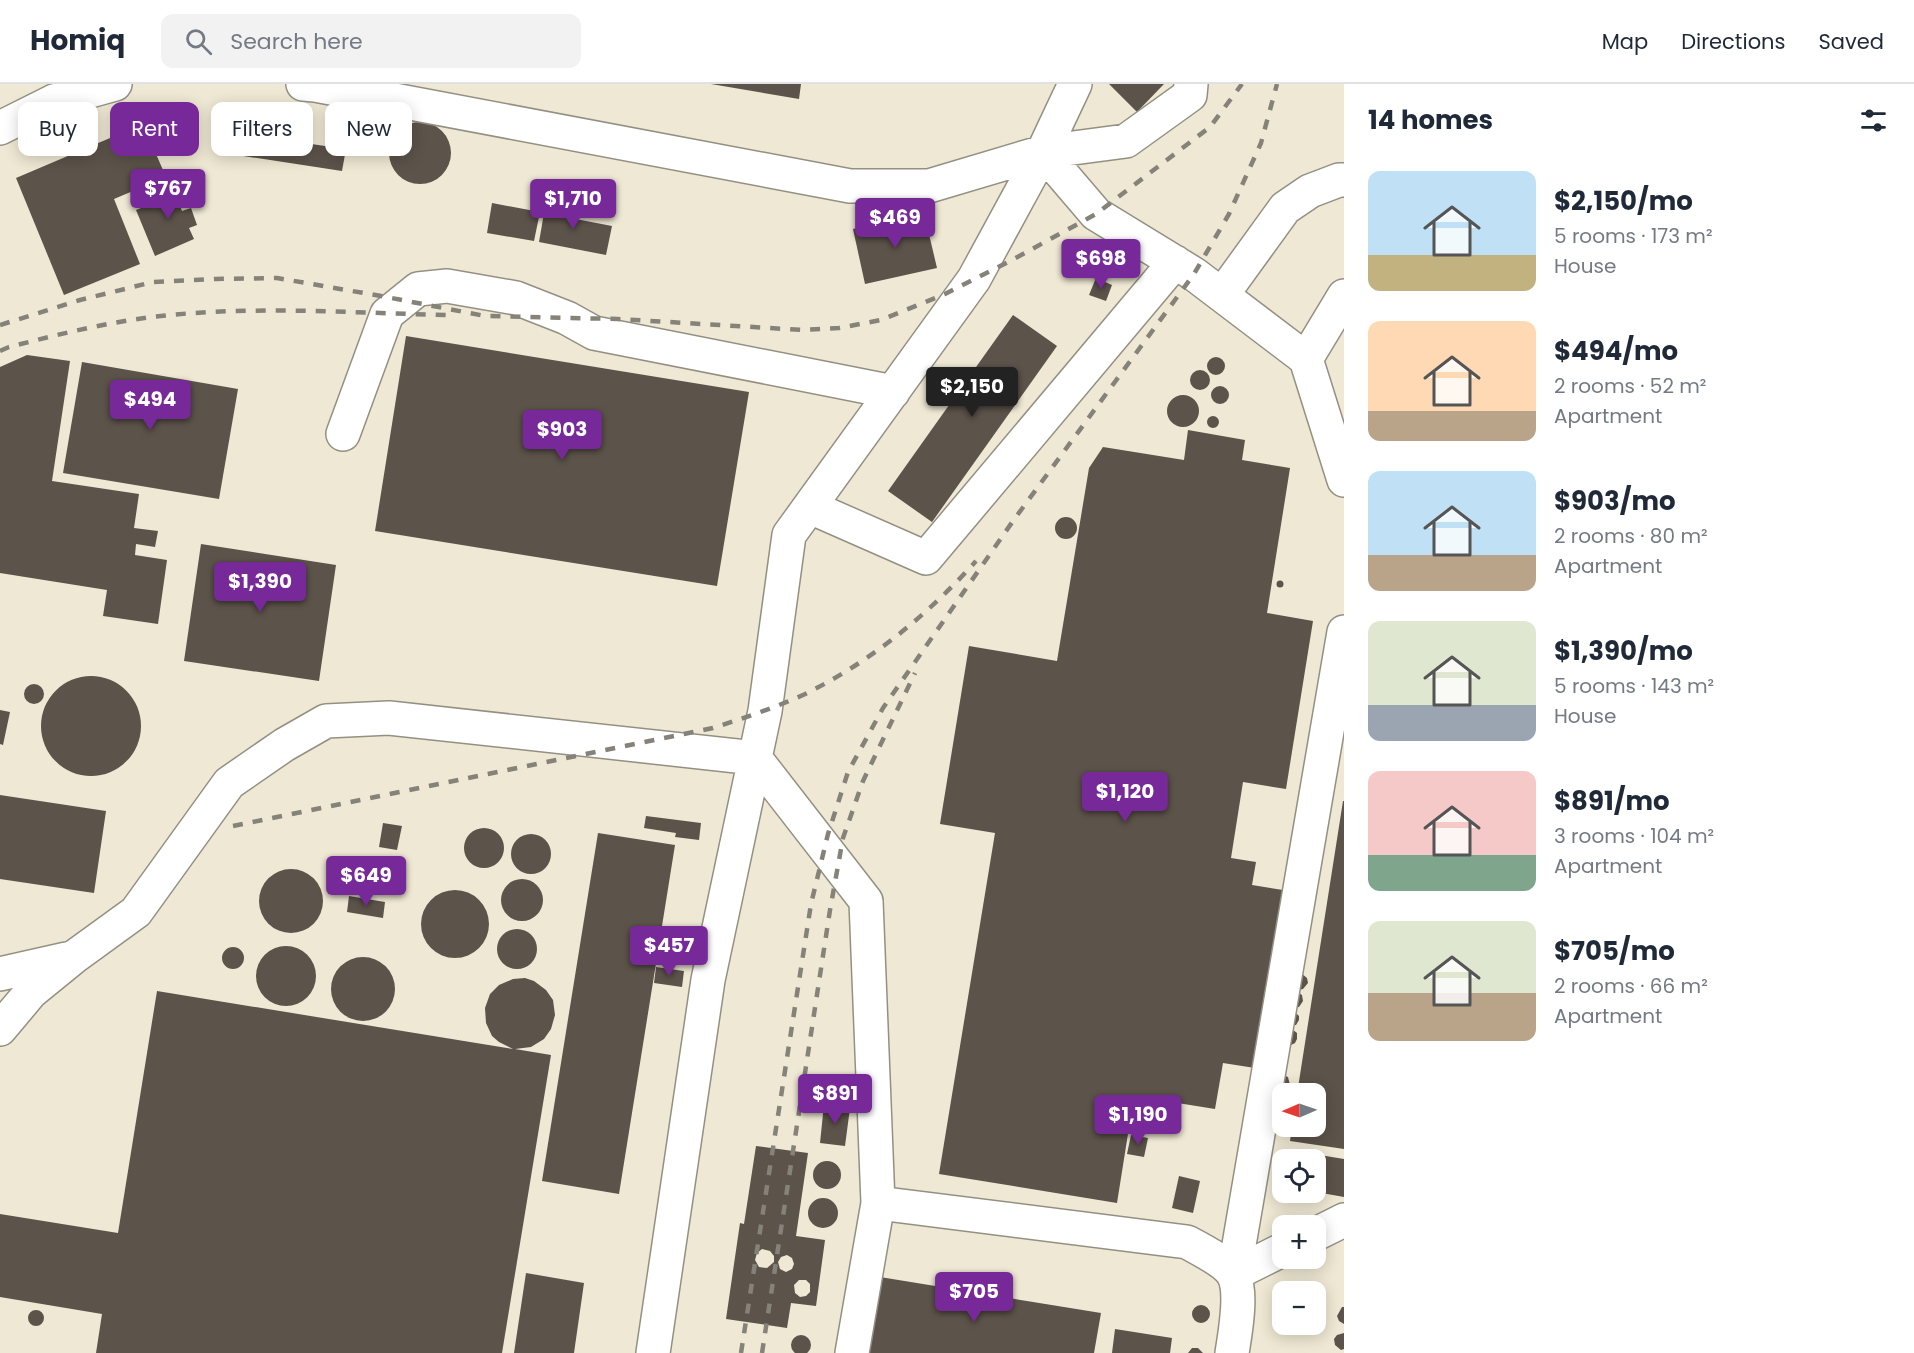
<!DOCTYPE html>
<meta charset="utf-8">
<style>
:root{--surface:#fff;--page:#f2f2f3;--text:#1f2937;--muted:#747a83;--line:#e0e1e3;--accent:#77299a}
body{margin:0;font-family:Poppins,sans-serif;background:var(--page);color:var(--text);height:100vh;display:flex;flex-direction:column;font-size:22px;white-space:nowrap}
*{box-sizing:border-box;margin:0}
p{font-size:20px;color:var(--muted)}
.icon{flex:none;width:33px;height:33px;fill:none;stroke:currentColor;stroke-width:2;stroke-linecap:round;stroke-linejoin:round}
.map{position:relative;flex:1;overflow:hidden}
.sheet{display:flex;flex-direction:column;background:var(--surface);width:570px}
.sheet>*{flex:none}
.guide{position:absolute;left:18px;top:18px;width:570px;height:54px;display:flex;gap:12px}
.needle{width:39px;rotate:268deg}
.fabs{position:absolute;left:1272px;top:999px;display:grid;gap:12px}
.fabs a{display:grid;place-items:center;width:54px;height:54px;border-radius:12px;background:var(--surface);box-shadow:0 3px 15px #0003;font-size:30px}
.price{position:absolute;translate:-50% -51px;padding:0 14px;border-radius:6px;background:var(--accent);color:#fff;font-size:20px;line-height:39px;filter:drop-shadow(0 2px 3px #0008)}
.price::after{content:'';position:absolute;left:50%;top:36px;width:18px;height:14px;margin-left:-9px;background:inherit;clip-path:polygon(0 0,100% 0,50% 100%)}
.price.selected{background:#222;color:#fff}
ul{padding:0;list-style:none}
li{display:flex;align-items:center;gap:18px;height:150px;padding:0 24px}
li span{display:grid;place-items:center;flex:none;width:168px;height:120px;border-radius:12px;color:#555}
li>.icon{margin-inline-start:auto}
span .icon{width:72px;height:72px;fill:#fffc;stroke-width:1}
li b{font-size:26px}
h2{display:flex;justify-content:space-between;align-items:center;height:72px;padding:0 24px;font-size:26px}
.chip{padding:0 21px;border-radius:12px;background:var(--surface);box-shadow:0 3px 15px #0003;font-size:21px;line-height:54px}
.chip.selected{background:var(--accent);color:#fff}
header{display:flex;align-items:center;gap:36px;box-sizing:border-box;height:84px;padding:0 30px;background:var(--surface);border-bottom:2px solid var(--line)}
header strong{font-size:28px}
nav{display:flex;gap:33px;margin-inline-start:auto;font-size:21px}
.search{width:420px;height:54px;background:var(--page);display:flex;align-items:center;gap:15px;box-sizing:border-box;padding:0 21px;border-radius:12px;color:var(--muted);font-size:22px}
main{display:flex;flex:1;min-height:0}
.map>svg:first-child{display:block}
</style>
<header>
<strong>Homiq</strong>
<div class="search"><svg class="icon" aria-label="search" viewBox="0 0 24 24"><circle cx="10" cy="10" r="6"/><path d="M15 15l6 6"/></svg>Search here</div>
<nav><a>Map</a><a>Directions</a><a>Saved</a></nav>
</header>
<main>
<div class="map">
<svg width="1344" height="1269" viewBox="0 0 1344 1269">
<rect width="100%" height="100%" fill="#f8f4e6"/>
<path fill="#efe8d4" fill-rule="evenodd" d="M 0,0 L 1344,0 L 1344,1269 L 0,1269 ZM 1282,1010 L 1316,1010 L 1316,1042 L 1282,1042 ZM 1282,1076 L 1316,1076 L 1316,1108 L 1282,1108 ZM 1282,1142 L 1316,1142 L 1316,1174 L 1282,1174 ZM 1282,1208 L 1316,1208 L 1316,1240 L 1282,1240 Z"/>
<path fill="#5c534a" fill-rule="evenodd" d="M 711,0 L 801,0 L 799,15 Z
M 1109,0 L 1164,0 L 1137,28 Z
M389 69a31 31 0 1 1 62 0a31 31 0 1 1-62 0Z
M 143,40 L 166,93 L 114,115 L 140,180 L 64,211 L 16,94 Z
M 227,48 L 346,65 L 342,87 L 224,69 Z
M 178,93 L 187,113 L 178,117 L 182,127 L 191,124 L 197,141 L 189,144 L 194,155 L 155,172 L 136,126 L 168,113 L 162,100 Z
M 551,108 L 564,111 L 560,132 L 612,142 L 606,171 L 539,158 L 544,129 L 547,130 Z
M 492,119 L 540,128 L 534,157 L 487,149 Z
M 924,129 L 937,184 L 865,200 L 853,145 Z
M 1096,194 L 1112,201 L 1106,217 L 1089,211 Z
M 1013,231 L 1057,262 L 932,438 L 888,407 Z
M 406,252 L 749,308 L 717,502 L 375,447 Z
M 27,271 L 70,277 L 52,397 L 139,410 L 134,444 L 158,447 L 155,463 L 136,460 L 135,471 L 167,476 L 158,540 L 103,532 L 107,506 L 0,489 L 0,283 Z
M1207 282a9 9 0 1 1 18 0a9 9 0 1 1-18 0Z
M 82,278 L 238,305 L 219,415 L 63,389 Z
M1190 296a10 10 0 1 1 20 0a10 10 0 1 1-20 0Z
M1211 311a9 9 0 1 1 18 0a9 9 0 1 1-18 0Z
M1167 327a16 16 0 1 1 32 0a16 16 0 1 1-32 0Z
M1207 338a6 6 0 1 1 12 0a6 6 0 1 1-12 0Z
M 1188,346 L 1245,356 L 1242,376 L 1290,384 L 1267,529 L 1313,537 L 1286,705 L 1243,698 L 1231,774 L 1256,778 L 1252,801 L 1283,806 L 1255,984 L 1223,979 L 1215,1025 L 1134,1012 L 1117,1119 L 939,1090 L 995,749 L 940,740 L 969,562 L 1057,577 L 1089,384 L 1103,363 L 1184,376 Z
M1055 444a11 11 0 1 1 22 0a11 11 0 1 1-22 0Z
M 201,460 L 336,481 L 319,597 L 184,577 Z
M1276.5 500a3.5 3.5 0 1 1 7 0a3.5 3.5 0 1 1-7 0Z
M41 642a50 50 0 1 1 100 0a50 50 0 1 1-100 0Z
M24 610a10 10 0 1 1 20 0a10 10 0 1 1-20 0Z
M 0,626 L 10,628 L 3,661 L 0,660 Z
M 0,711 L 106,727 L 94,809 L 0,795 Z
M 1343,717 L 1344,717 L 1344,1065 L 1290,1057 L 1292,1042 L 1316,1042 L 1316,1010 L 1297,1010 Z
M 646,732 L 701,739 L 699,756 L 675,753 L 676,749 L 644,744 Z
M 383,739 L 402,742 L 397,766 L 379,763 Z
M464 764a20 20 0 1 1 40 0a20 20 0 1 1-40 0Z
M 598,749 L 675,761 L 619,1110 L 542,1097 Z
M511 770a20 20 0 1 1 40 0a20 20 0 1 1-40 0Z
M259 817a32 32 0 1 1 64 0a32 32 0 1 1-64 0Z
M501 816a21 21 0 1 1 42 0a21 21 0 1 1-42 0Z
M421 840a34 34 0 1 1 68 0a34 34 0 1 1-68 0Z
M 349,812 L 385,818 L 383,834 L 347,828 Z
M497 865a20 20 0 1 1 40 0a20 20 0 1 1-40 0Z
M256 892a30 30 0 1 1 60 0a30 30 0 1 1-60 0Z
M222 874a11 11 0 1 1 22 0a11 11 0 1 1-22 0Z
M331 905a32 32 0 1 1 64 0a32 32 0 1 1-64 0Z
M 656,883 L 684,887 L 682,903 L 654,899 Z
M 1301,889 L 1307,894 L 1308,899 L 1303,905 L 1298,906 Z
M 525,894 L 534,897 L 546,906 L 553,916 L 555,931 L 551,945 L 544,955 L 531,963 L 515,965 L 551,971 L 502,1269 L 96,1269 L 102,1230 L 0,1213 L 0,1130 L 118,1149 L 157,907 L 513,965 L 499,958 L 492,952 L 486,939 L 485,924 L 490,910 L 499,901 L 513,895 Z
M 1296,907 L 1302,911 L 1303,917 L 1299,923 L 1294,924 Z
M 1294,927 L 1299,932 L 1299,936 L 1296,941 L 1289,941 Z
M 1292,945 L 1297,949 L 1297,955 L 1295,959 L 1289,962 Z
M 1281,990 L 1288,993 L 1290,1001 L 1285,1007 L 1280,1008 Z
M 1280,1012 L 1282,1013 L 1282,1030 L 1276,1031 Z
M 824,1020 L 850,1024 L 845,1062 L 820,1059 Z
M 1276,1033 L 1282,1038 L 1282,1044 L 1280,1047 L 1272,1050 Z
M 1131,1051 L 1148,1054 L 1144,1073 L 1127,1070 Z
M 756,1062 L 808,1069 L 796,1152 L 825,1156 L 816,1222 L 791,1219 L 787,1244 L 726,1235 L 740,1139 L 744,1140 ZM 762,1165 L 770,1167 L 774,1172 L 774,1178 L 767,1184 L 759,1183 L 755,1176 L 757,1169 ZM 787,1171 L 792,1174 L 794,1180 L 792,1185 L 786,1188 L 780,1185 L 778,1178 L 781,1173 ZM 799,1196 L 806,1196 L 810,1200 L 810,1208 L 806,1212 L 800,1213 L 795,1209 L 794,1201 Z
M 1283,1065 L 1344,1075 L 1344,1113 L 1316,1108 L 1316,1076 L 1281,1076 Z
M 1281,1076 L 1282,1076 L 1282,1103 L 1277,1102 Z
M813 1091a14 14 0 1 1 28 0a14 14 0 1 1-28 0Z
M 1179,1092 L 1200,1097 L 1193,1129 L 1172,1124 Z
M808 1129a15 15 0 1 1 30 0a15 15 0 1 1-30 0Z
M 526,1189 L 584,1199 L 574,1269 L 514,1269 Z
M 880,1193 L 1101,1229 L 1094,1269 L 868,1269 Z
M1192 1230a9 9 0 1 1 18 0a9 9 0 1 1-18 0Z
M 1342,1223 L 1344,1223 L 1344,1240 L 1339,1237 L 1337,1232 Z
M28 1234a8 8 0 1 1 16 0a8 8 0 1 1-16 0Z
M 1115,1245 L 1172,1254 L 1170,1269 L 1112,1269 Z
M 1344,1249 L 1344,1265 L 1341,1266 L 1335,1261 L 1334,1255 L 1337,1251 Z
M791 1261a10 10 0 1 1 20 0a10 10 0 1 1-20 0Z
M 1192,1264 L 1198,1264 L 1203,1269 L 1188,1269 Z"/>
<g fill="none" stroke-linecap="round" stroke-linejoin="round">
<g stroke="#939083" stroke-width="36">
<path id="minor" d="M 303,0 L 315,1 L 850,102 L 929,102 L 1043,68 L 1126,57 L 1190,11 L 1191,0
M 0,44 L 54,17 L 115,0
M 1043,68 L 1096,130 L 1194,190 L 1306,275 L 1344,396
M 1222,211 L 1285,124 L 1310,107 L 1339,96 L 1344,96
M 1306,275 L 1344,212
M 343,350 L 387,230 L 418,205 L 447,202 L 516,214 L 567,234 L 594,249 L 893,308
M 810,423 L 926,474 L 1175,178
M 0,890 L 66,875
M 0,945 L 31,908 L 74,873 L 136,828 L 229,699 L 284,661 L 326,637 L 389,634 L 755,674 L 866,817 L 878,1119 L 852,1269
M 878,1119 L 1187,1158 C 1200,1165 1226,1178 1233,1190 C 1243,1207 1235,1250 1232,1269
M 1316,1150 L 1344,1136
M 1234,1190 L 1344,548
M 1234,1190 L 1282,1166
M 653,1269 L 708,896 L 765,627 L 789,451 L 974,195 L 1043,68 L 1075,0"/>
</g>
<use href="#minor" stroke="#fff" stroke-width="33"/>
<path stroke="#858279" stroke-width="4.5" stroke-dasharray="10 10" stroke-linecap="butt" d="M 0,241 L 80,216 L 153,198 L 216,195 L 277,194 L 381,212 L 485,232 L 618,235 L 803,246 L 839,244 L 881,236 L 945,210 L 1012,176 L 1096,130 L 1210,43 L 1242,0
M 0,267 L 9,263 C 56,251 104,239 152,233 C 250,221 350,229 449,231
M 233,742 L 713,644 C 744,634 774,624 803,611 C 869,579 928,531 976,477
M 741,1269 L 811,820 L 828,750 L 848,688 L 883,624 L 1013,437 L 1194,190 L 1229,130 L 1261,59 L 1277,0
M 762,1269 L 830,826 L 843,754 L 863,697 L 915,589"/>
</g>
</svg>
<div class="fabs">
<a><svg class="needle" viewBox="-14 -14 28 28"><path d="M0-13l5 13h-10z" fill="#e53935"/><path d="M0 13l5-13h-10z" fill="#747a83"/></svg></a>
<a><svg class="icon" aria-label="locate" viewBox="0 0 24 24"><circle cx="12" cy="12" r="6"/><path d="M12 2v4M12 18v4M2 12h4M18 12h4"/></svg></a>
<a>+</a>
<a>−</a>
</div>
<b class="price" style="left:168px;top:136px">$767</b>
<b class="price" style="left:573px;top:146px">$1,710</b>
<b class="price" style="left:895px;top:165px">$469</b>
<b class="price" style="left:1101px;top:206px">$698</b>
<b class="price selected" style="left:972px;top:334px">$2,150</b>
<b class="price" style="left:150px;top:347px">$494</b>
<b class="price" style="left:562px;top:377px">$903</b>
<b class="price" style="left:260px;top:529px">$1,390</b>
<b class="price" style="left:1125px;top:739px">$1,120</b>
<b class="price" style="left:366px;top:823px">$649</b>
<b class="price" style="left:669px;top:893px">$457</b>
<b class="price" style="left:835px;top:1041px">$891</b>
<b class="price" style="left:1138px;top:1062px">$1,190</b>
<b class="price" style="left:974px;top:1239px">$705</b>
<div class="guide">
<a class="chip">Buy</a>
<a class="chip selected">Rent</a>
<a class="chip">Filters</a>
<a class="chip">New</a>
</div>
</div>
<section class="sheet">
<h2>14 homes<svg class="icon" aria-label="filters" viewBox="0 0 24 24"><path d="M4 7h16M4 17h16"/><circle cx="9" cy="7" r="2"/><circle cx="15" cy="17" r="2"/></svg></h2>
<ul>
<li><span style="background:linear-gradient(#bfe0f5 70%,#c2b280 0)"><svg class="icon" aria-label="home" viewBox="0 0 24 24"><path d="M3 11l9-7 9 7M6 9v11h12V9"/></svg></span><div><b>$2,150/mo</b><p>5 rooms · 173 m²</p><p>House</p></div></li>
<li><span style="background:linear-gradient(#ffd9b3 75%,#b9a48a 0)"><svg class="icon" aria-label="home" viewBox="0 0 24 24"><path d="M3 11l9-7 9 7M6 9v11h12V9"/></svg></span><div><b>$494/mo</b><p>2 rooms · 52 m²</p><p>Apartment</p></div></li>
<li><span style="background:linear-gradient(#bfe0f5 70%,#b9a48a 0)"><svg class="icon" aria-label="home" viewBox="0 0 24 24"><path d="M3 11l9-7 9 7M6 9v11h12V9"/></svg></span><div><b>$903/mo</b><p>2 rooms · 80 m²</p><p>Apartment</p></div></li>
<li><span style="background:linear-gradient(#dfe7d0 70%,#9aa5b1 0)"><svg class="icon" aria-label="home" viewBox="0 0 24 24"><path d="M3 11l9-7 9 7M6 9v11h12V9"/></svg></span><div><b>$1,390/mo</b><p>5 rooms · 143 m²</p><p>House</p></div></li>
<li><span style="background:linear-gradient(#f6c9c9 70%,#7fa58c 0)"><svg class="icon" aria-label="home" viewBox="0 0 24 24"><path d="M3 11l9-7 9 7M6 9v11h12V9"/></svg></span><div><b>$891/mo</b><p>3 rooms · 104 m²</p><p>Apartment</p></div></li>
<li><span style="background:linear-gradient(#dfe7d0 60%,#b9a48a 0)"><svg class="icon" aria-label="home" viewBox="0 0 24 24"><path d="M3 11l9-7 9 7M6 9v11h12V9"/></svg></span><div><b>$705/mo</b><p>2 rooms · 66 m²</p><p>Apartment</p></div></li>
</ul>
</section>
</main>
